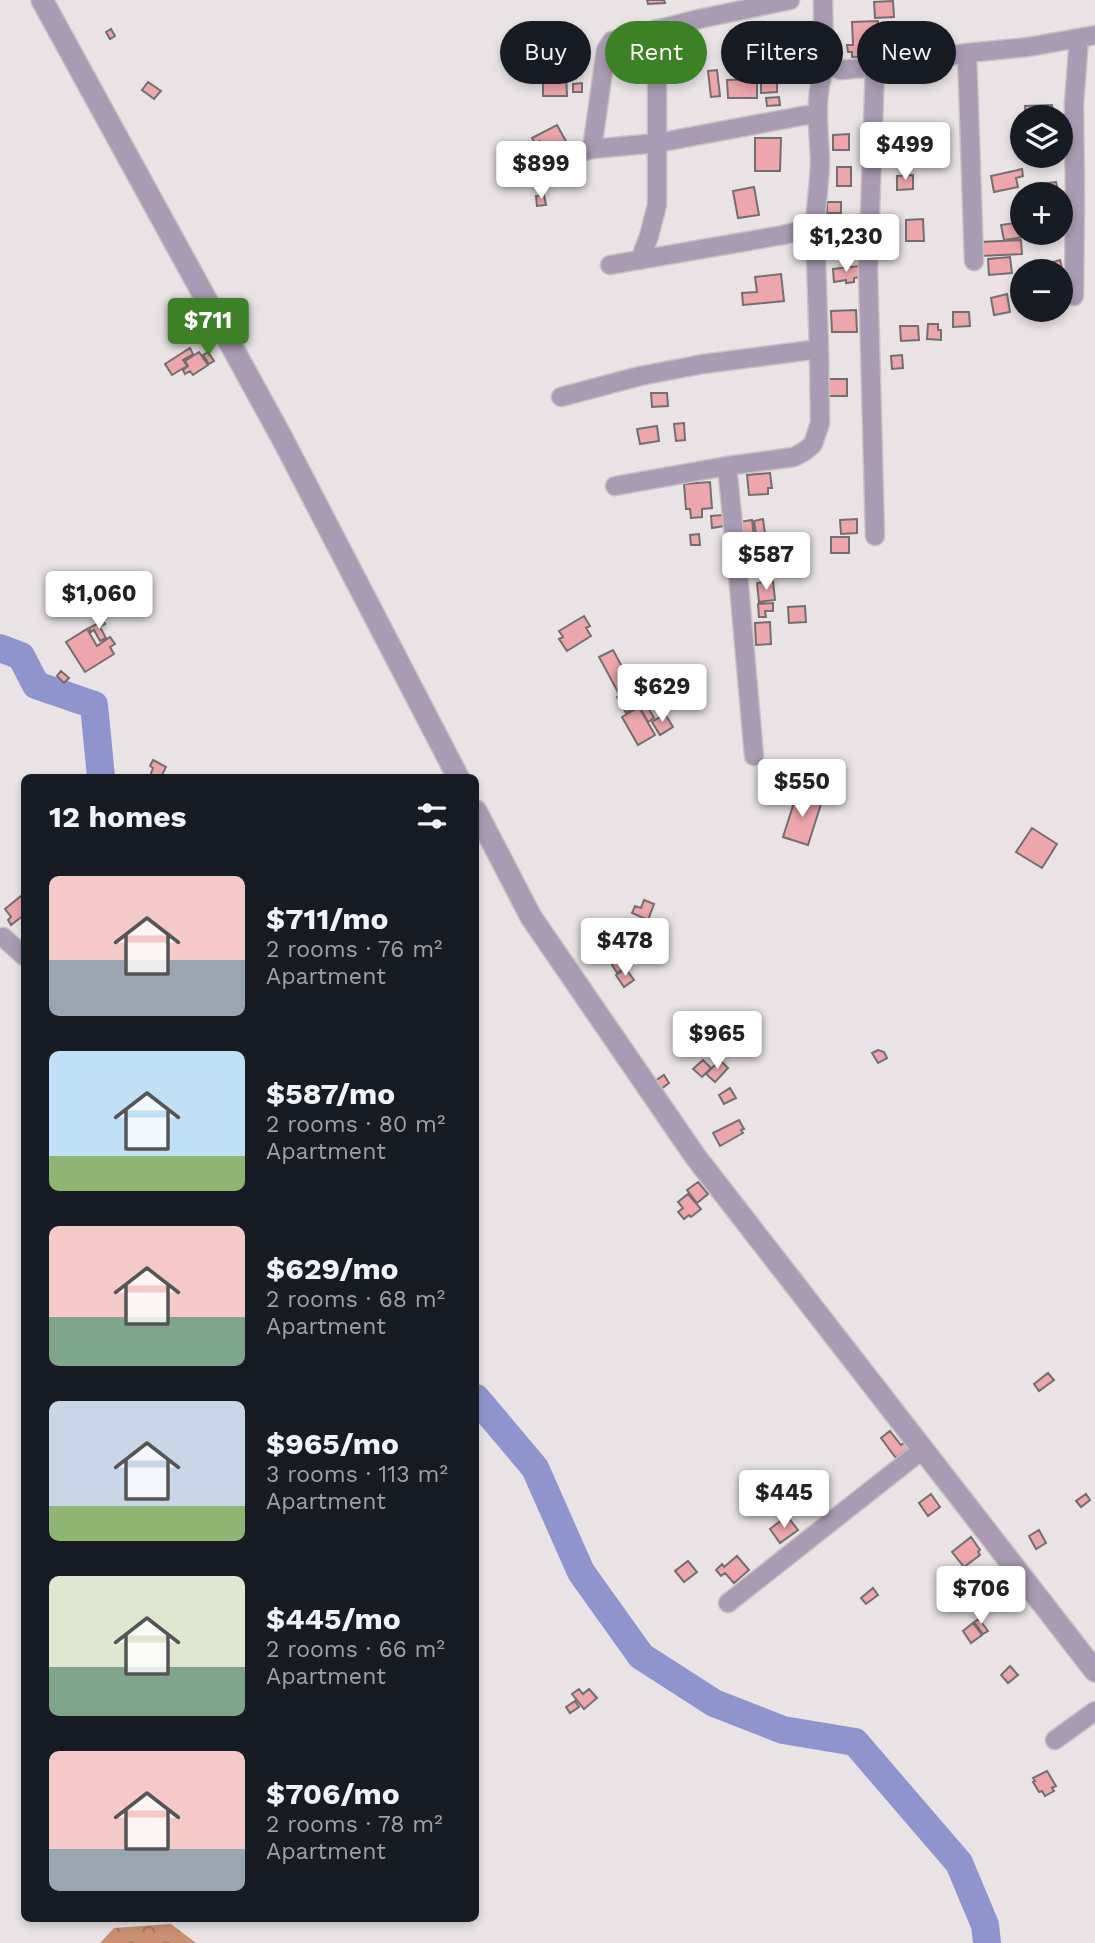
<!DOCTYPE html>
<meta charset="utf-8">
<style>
:root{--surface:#171b24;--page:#242831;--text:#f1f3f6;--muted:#9ea1a6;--accent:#3c8125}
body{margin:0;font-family:"Work Sans",sans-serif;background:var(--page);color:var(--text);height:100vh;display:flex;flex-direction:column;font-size:26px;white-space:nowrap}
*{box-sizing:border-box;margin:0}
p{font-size:23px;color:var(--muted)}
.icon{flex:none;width:38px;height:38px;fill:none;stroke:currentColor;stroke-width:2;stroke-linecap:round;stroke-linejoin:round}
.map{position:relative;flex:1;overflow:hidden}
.drawer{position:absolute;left:21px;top:774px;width:458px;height:1148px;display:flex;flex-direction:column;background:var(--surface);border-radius:10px;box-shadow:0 4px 10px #0003}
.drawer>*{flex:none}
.top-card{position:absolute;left:500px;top:21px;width:488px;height:63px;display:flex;gap:14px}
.buttons{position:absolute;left:1010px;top:105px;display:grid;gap:14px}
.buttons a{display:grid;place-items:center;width:63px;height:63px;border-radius:50%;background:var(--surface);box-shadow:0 4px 10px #0003;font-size:35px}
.price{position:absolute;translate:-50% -60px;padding:0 16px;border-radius:7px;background:#fff;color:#222;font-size:23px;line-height:46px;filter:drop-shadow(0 2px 4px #0008)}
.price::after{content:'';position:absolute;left:50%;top:42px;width:21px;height:16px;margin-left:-10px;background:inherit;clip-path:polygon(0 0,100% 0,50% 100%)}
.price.selected{background:var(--accent);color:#fff}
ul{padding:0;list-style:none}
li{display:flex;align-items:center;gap:21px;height:175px;padding:0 28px}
li span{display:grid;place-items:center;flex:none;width:196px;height:140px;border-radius:10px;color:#555}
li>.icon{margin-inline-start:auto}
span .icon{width:84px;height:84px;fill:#fffc;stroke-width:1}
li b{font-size:30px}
h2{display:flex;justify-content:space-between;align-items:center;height:84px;padding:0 28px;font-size:30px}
.chip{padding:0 24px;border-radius:32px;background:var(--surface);box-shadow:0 4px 10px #0003;font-size:24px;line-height:63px}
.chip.selected{background:var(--accent);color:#fff}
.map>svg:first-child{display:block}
</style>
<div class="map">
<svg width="1095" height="1943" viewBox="0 0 1095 1943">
<defs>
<pattern id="forest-crowns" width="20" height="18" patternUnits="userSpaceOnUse" patternTransform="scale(1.75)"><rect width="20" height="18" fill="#cb9074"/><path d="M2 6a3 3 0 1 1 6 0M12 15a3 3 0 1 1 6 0" fill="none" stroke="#a3745e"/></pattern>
</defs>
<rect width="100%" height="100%" fill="#e9e3e6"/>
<path fill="url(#forest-crowns)" d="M 171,1924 L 196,1943 L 100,1943 L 114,1928 Z"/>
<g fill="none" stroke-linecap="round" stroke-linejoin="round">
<path stroke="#8f94cc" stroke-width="28" d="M 0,648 L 21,656 L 36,685 L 94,705 L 101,777
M 476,1398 L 535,1468 L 581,1572 L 641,1656 L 714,1703 L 783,1730 L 855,1742 L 959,1863 L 985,1925 L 987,1943"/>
</g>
<path fill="#eca6ac" stroke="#756e6e" stroke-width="2" d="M 647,0 L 664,0 L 665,3 L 648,4 Z
M 893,1 L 894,17 L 875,18 L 874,2 Z
M 878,21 L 880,56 L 852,57 L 852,52 L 848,52 L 847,45 L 853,45 L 852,22 Z
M 111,29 L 115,36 L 110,39 L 106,32 Z
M 775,60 L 776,75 L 760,76 L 759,61 Z
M 525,63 L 537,63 L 537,79 L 525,79 Z
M 717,70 L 720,96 L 711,97 L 708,71 Z
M 543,73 L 566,73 L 567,96 L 543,96 Z
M 757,79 L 757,98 L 728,98 L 727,80 Z
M 777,79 L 777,92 L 761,93 L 761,80 Z
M 148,82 L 161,91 L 154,99 L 142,90 Z
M 582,83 L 582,92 L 573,92 L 573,84 Z
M 779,97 L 780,105 L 767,106 L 766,98 Z
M 1052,105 L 1053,117 L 1026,117 L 1025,106 Z
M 557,125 L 568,145 L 565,146 L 567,149 L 558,154 L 554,150 L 547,154 L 540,141 L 535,144 L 532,138 Z
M 849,134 L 849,150 L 833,150 L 833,135 Z
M 755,138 L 781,138 L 780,171 L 755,171 Z
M 837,167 L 851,167 L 851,186 L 837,186 Z
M 1022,169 L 1023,176 L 1016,178 L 1018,187 L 994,192 L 991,176 Z
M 570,174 L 577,174 L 578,186 L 570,186 Z
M 913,175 L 913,189 L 897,190 L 897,176 Z
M 1056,182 L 1059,194 L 1039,194 L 1037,185 Z
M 754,187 L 759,215 L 738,218 L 733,191 Z
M 544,195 L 546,205 L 537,206 L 536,196 Z
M 827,202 L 841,202 L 841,213 L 827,213 Z
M 923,219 L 924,241 L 906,241 L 906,220 Z
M 1021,222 L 1024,237 L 1004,240 L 1001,225 Z
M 1032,233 L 1055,233 L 1056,236 L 1034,241 Z
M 1021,240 L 1022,254 L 980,256 L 979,242 Z
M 1010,257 L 1012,273 L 989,275 L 988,259 Z
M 1060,260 L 1062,268 L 1053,271 L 1050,263 Z
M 859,266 L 860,277 L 854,278 L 854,282 L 846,283 L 846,280 L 834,282 L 833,269 Z
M 781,274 L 784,301 L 743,305 L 742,293 L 757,292 L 755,277 Z
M 1007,294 L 1010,312 L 994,315 L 991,298 Z
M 856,310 L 857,332 L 832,332 L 831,311 Z
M 953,312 L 969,312 L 970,326 L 953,327 Z
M 928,324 L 938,324 L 938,330 L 941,330 L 941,340 L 927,339 Z
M 900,326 L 918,326 L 919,340 L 901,341 Z
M 190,348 L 193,354 L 183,360 L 187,366 L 172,375 L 165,364 Z
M 199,352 L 208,365 L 193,375 L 190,371 L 185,374 L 183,370 L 188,366 L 185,361 Z
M 208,352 L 214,361 L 209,364 L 203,355 Z
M 902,355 L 903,368 L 892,369 L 891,356 Z
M 829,379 L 847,379 L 847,396 L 829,396 Z
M 651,393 L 667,393 L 668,406 L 652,407 Z
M 684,423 L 685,440 L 676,441 L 674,424 Z
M 657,426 L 659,441 L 640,444 L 637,429 Z
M 770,473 L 772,488 L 768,488 L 768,494 L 749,495 L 747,475 Z
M 710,482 L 712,508 L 702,509 L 702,517 L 691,518 L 690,509 L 686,509 L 684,484 Z
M 723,515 L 724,526 L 712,528 L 711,516 Z
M 763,519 L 766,540 L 757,542 L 754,521 Z
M 857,519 L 857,533 L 841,534 L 840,520 Z
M 752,520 L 754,538 L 741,540 L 739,522 Z
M 699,534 L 700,545 L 691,545 L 690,535 Z
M 831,537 L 849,537 L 849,553 L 831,553 Z
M 773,581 L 775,600 L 759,602 L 757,583 Z
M 773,603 L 773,611 L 765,611 L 766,617 L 759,617 L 758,604 Z
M 805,606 L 806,622 L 789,623 L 788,607 Z
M 584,616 L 590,626 L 586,628 L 591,636 L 567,651 L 559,639 L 563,637 L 559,631 Z
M 103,621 L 105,624 L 100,627 L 106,638 L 100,641 L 94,630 L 91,632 L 89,628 Z
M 770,622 L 771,644 L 756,645 L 755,623 Z
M 87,629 L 97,646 L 110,637 L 115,644 L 110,647 L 114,654 L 85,672 L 66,642 Z
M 613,650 L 633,687 L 619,694 L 599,657 Z
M 61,671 L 69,678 L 64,683 L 57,676 Z
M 631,689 L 639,702 L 644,700 L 654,718 L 648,722 L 639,706 L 626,713 L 617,697 Z
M 639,707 L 655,735 L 638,745 L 622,717 Z
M 665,714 L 673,727 L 660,735 L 652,722 Z
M 153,760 L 166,767 L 161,777 L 150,776 L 153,768 L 150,766 Z
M 797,793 L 822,801 L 808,845 L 783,837 Z
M 1032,828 L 1057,844 L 1042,868 L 1016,852 Z
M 21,896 L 24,900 L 24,915 L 11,925 L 8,920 L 11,917 L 5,909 Z
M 644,900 L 654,904 L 648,920 L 632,913 L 635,906 L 641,908 Z
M 618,958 L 624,968 L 617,973 L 611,963 Z
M 626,969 L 634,980 L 624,987 L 616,975 Z
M 878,1050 L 884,1052 L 887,1058 L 878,1063 L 872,1053 Z
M 703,1060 L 711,1068 L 702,1077 L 693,1069 Z
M 720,1060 L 728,1068 L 715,1082 L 706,1074 Z
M 664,1075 L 669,1083 L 661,1089 L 655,1081 Z
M 730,1088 L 736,1098 L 724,1104 L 719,1095 Z
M 739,1120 L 744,1129 L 741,1130 L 743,1133 L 720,1146 L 713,1133 Z
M 698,1182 L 708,1194 L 697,1203 L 687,1190 Z
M 688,1194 L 701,1209 L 691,1217 L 689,1215 L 684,1219 L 678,1212 L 683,1208 L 678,1202 Z
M 1048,1373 L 1054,1380 L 1039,1391 L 1034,1384 Z
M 890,1431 L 901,1445 L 905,1442 L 909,1448 L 896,1458 L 881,1438 Z
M 810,1477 L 821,1491 L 802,1505 L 790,1490 Z
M 931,1494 L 940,1507 L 928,1516 L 919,1503 Z
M 1086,1494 L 1090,1500 L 1081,1507 L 1076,1501 Z
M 787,1516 L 798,1530 L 780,1543 L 770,1529 Z
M 1039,1530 L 1046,1543 L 1036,1549 L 1029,1536 Z
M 971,1537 L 980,1550 L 978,1552 L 980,1555 L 964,1567 L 952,1552 Z
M 737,1556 L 749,1570 L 734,1583 L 725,1573 L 721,1576 L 716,1570 L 722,1564 L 724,1567 Z
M 688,1561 L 697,1572 L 684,1582 L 675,1571 Z
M 873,1588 L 878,1595 L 866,1604 L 861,1598 Z
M 979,1619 L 988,1631 L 983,1634 L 974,1622 Z
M 973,1623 L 982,1635 L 971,1643 L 963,1631 Z
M 1010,1666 L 1018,1675 L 1008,1683 L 1001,1675 Z
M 579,1689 L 583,1694 L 589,1689 L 597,1698 L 584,1709 L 572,1694 Z
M 575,1701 L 579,1707 L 570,1713 L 566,1707 Z
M 1047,1771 L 1056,1786 L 1052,1788 L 1054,1791 L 1045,1796 L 1042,1791 L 1039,1792 L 1033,1782 L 1035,1781 L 1033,1778 Z"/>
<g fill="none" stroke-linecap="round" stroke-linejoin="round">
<g stroke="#c7c1c4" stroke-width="21">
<path id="minor" d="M 967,53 L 974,261
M 826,65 L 841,70 L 875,67 L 967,53 L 1028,47 L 1095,35
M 875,67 L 868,270 L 875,536
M 592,149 L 606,50 L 612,41 L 699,19 L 790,0
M 578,153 L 592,149 L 657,143 L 807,115 L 817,115
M 640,260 L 649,236 L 657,205 L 657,29
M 610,265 L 783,235 L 815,227
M 1074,296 L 1075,199 L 1074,104 L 1079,38
M 819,349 C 818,309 816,270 815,230 C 815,207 820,184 820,160 C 819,128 813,96 826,65 L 824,59 L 823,0
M 561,397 L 640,376 L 703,364 L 819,349 L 820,423 L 813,444 L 805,451 L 794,457 L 727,466 L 615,486
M 727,466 L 738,574 L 754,756
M 3,937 L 24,956
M 728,1603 L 922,1450
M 1055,1740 L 1095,1711"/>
</g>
<g stroke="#c7c1c4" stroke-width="24">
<path id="tertiary" d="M 42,0 L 282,438 L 458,777
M 476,811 L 531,917 L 695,1156 L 1095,1671"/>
</g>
<use href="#minor" stroke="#a99bb3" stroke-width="18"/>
<use href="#tertiary" stroke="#a99bb3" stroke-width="21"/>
</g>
</svg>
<div class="buttons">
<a><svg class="icon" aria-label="layers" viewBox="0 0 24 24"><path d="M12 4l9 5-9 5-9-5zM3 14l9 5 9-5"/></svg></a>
<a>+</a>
<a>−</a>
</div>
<b class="price" style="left:905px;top:182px">$499</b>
<b class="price" style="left:541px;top:201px">$899</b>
<b class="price" style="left:846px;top:274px">$1,230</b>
<b class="price selected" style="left:208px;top:358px">$711</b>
<b class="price" style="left:766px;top:592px">$587</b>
<b class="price" style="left:99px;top:631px">$1,060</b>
<b class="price" style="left:662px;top:724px">$629</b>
<b class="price" style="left:802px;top:819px">$550</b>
<b class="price" style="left:625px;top:978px">$478</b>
<b class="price" style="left:717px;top:1071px">$965</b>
<b class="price" style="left:784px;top:1530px">$445</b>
<b class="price" style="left:981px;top:1626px">$706</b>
<div class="top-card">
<a class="chip">Buy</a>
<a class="chip selected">Rent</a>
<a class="chip">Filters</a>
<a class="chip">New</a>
</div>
<section class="drawer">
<h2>12 homes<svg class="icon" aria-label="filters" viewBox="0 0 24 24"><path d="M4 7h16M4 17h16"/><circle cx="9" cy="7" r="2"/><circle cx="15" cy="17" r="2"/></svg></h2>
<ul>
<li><span style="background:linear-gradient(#f6c9c9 60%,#9aa5b1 0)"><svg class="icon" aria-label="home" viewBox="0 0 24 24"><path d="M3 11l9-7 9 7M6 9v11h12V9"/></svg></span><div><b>$711/mo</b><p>2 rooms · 76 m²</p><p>Apartment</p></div></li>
<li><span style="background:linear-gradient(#bfe0f5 75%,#8fb573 0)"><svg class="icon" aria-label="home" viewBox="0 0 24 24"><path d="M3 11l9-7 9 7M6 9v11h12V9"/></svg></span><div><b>$587/mo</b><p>2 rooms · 80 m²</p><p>Apartment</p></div></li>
<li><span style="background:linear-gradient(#f6c9c9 65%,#7fa58c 0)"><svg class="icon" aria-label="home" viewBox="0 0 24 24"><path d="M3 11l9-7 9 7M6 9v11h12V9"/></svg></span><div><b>$629/mo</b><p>2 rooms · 68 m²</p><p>Apartment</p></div></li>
<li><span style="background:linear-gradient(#c9d6e8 75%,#8fb573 0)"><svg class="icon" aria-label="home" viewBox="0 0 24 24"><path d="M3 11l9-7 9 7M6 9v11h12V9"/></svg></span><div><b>$965/mo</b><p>3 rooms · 113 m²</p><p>Apartment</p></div></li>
<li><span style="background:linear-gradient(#dfe7d0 65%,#7fa58c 0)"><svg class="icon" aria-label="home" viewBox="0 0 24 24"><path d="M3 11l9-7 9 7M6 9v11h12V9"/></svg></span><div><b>$445/mo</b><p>2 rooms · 66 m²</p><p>Apartment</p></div></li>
<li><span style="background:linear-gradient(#f6c9c9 70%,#9aa5b1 0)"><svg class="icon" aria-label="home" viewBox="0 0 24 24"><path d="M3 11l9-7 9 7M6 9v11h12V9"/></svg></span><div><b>$706/mo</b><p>2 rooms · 78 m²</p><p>Apartment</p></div></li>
</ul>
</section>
</div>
